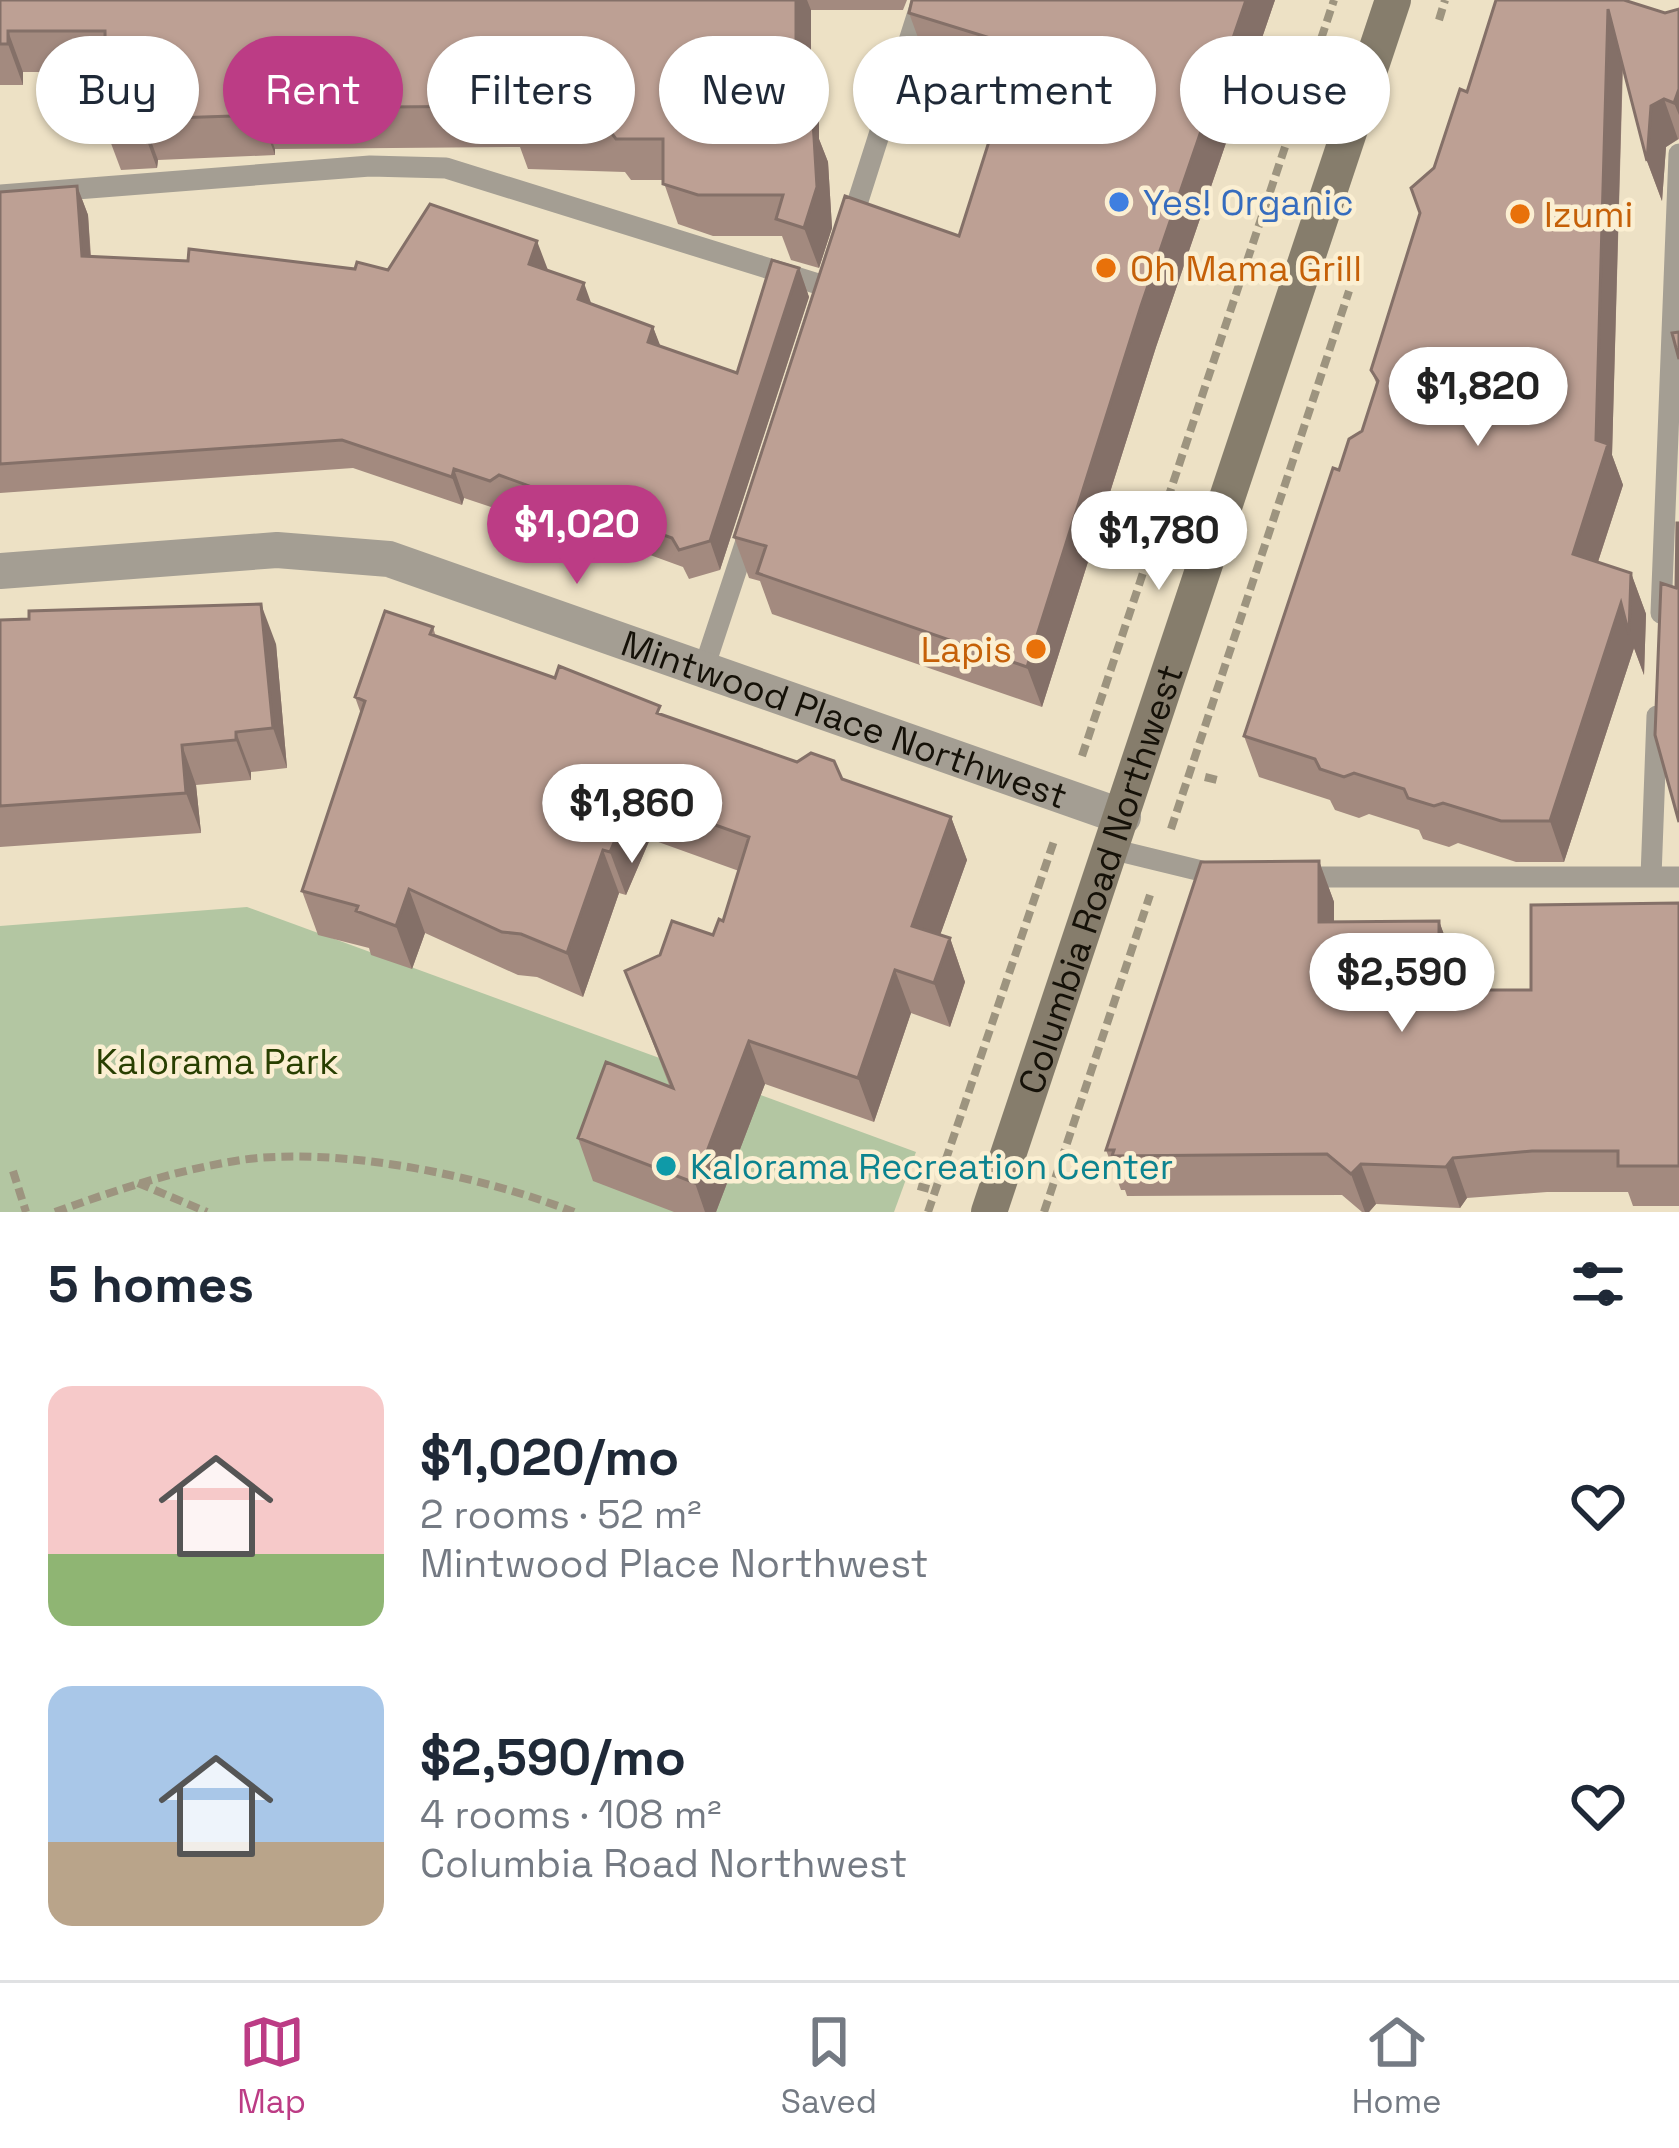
<!DOCTYPE html>
<meta charset="utf-8">
<style>
:root{--surface:#fff;--page:#f2f2f3;--text:#1f2937;--muted:#747a83;--line:#e0e1e3;--accent:#bc3c85}
body{margin:0;font-family:"Space Grotesk",sans-serif;background:var(--page);color:var(--text);height:100vh;display:flex;flex-direction:column;font-size:45px;white-space:nowrap}
*{box-sizing:border-box;margin:0}
p{font-size:39px;color:var(--muted)}
.icon{flex:none;width:66px;height:66px;fill:none;stroke:currentColor;stroke-width:2;stroke-linecap:round;stroke-linejoin:round}
.map{position:relative;height:1212px;overflow:hidden}
.drawer{display:flex;flex-direction:column;background:var(--surface);flex:1}
.drawer>*{flex:none}
.top-card{position:absolute;left:36px;top:36px;width:1608px;height:108px;display:flex;gap:24px}
.price{position:absolute;translate:-50% -102px;padding:0 27px;border-radius:42px;background:#fff;color:#222;font-size:39px;line-height:78px;filter:drop-shadow(0 3px 6px #0008)}
.price::after{content:'';position:absolute;left:50%;top:72px;width:36px;height:27px;margin-left:-18px;background:inherit;clip-path:polygon(0 0,100% 0,50% 100%)}
.price.current{background:var(--accent);color:#fff}
ul{padding:0;list-style:none}
li{display:flex;align-items:center;gap:36px;height:300px;padding:0 48px}
li span{display:grid;place-items:center;flex:none;width:336px;height:240px;border-radius:24px;color:#555}
li>.icon{margin-inline-start:auto}
span .icon{width:144px;height:144px;fill:#fffc;stroke-width:1}
li b{font-size:51px}
h2{display:flex;justify-content:space-between;align-items:center;height:144px;padding:0 48px;font-size:51px}
.pill{padding:0 42px;border-radius:54px;background:var(--surface);box-shadow:0 3px 9px #0004;font-size:42px;line-height:108px}
.pill.current{background:var(--accent);color:#fff}
.dock{display:flex;justify-content:space-around;align-items:center;height:168px;border-top:3px solid var(--line);background:var(--surface);font-size:33px;color:var(--muted)}
.dock a{display:grid;justify-items:center;gap:6px}
.dock .current{color:var(--accent)}
.map>svg:first-child{display:block}
</style>
<div class="map">
<svg width="1679" height="1212" viewBox="0 0 1679 1212">
<rect width="100%" height="100%" fill="#ede1c5"/>
<path fill="#b3c6a2" d="M 247,907 L 916,1152 L 894,1212 L 0,1212 L 0,926 Z"/>
<g fill="none" stroke-linecap="round" stroke-linejoin="round">
<path stroke="#9d947f" stroke-width="8" stroke-dasharray="12 6" stroke-linecap="butt" d="M 1439,20 L 1445,0
M 1082,756 L 1334,0
M 1205,777 L 1217,780
M 1171,829 L 1349,291
M 13,1171 L 26,1212
M 138,1183 L 207,1212
M 918,1186 L 929,1189
M 55,1212 C 116,1190 176,1170 241,1160 C 339,1146 482,1176 574,1212
M 928,1212 L 1055,838
M 1044,1212 L 1150,895"/>
<path stroke="#a49e93" stroke-width="21" d="M 0,195 L 370,166 L 446,168 L 831,288
M 850,226 L 922,0
M 1661,613 L 1679,154
M 703,671 L 750,529
M 1111,849 L 1222,876
M 1296,877 L 1679,877
M 1651,877 L 1657,716"/>
<path stroke="#a49e93" stroke-width="36" id="s1" d="M 0,571 L 277,550 L 389,559 L 1123,817"/>
<path stroke="#867d6c" stroke-width="36" id="s2" d="M 989,1212 L 1393,0"/>
</g>
<path fill="#a38a7f" d="M 0,0 L 907,0 L 903,10 L 811,10 L 811,68 L 819,91 L 819,139 L 828,162 L 832,228 L 819,268 L 791,260 L 782,236 L 713,236 L 678,224 L 663,180 L 631,180 L 625,172 L 528,169 L 520,147 L 275,149 L 275,155 L 158,160 L 157,168 L 121,170 L 106,130 L 105,72 L 23,72 L 23,85 L 0,85 Z
M 1275,0 L 1156,347 L 1042,707 L 772,614 L 760,581 L 749,578 L 734,537 L 959,236 L 1009,80 L 924,54 L 909,13 Z
M 1679,9 L 1679,139 L 1666,147 L 1662,201 L 1647,161 L 1623,65 L 1612,455 L 1623,485 L 1598,562 L 1631,573 L 1646,614 L 1644,675 L 1634,648 L 1564,862 L 1516,862 L 1458,843 L 1449,847 L 1423,839 L 1419,830 L 1369,814 L 1359,818 L 1335,810 L 1330,800 L 1259,777 L 1244,736 L 1339,470 L 1362,431 L 1377,385 L 1371,370 L 1434,168 L 1467,92 L 1665,13 Z
M 77,186 L 88,215 L 91,256 L 355,269 L 548,270 L 592,304 L 653,327 L 660,347 L 737,373 L 799,268 L 809,297 L 720,570 L 689,579 L 683,567 L 510,504 L 500,510 L 464,498 L 462,505 L 353,468 L 0,493 L 0,192 Z
M 0,620 L 276,644 L 287,768 L 251,772 L 251,780 L 196,785 L 201,833 L 0,847 Z
M 433,627 L 436,637 L 951,817 L 967,860 L 940,935 L 950,938 L 965,982 L 950,1027 L 911,1013 L 874,1122 L 765,1084 L 716,1212 L 674,1212 L 593,1181 L 578,1138 L 670,1087 L 625,971 L 713,935 L 723,921 L 739,871 L 650,839 L 626,895 L 619,893 L 583,997 L 537,977 L 518,975 L 425,933 L 412,969 L 371,955 L 369,948 L 318,935 L 302,891 L 361,714 L 355,697 Z
M 1319,861 L 1334,902 L 1334,922 L 1439,921 L 1454,962 L 1454,990 L 1531,990 L 1679,903 L 1679,1206 L 1633,1206 L 1628,1192 L 1547,1192 L 1467,1198 L 1460,1208 L 1376,1204 L 1369,1212 L 1362,1212 L 1342,1195 L 1127,1196 L 1125,1190 L 1121,1190 L 1106,1150 Z"/>
<path fill="#847068" d="M 796,0 L 807,0 L 811,10 L 811,68 L 819,91 L 819,139 L 828,162 L 832,228 L 819,268 L 804,228 L 804,121 L 796,41 Z
M 1246,0 L 1275,0 L 1156,347 L 1042,707 L 1027,667 L 1141,306 Z
M 1608,9 L 1623,49 L 1612,455 L 1623,485 L 1587,595 L 1573,554 L 1596,440 Z
M 8,31 L 23,72 L 23,85 L 8,44 Z
M 1679,89 L 1679,115 L 1674,103 Z
M 1664,99 L 1678,139 L 1666,147 L 1662,201 L 1647,161 L 1651,106 Z
M 260,108 L 275,149 L 275,155 L 260,115 Z
M 143,119 L 158,160 L 157,168 L 142,127 Z
M 77,186 L 88,215 L 92,284 L 82,256 Z
M 537,241 L 548,270 L 529,264 Z
M 799,268 L 809,297 L 720,570 L 710,541 Z
M 584,283 L 594,311 L 578,299 Z
M 653,327 L 664,355 L 648,342 Z
M 454,469 L 464,498 L 462,505 L 452,477 Z
M 1631,573 L 1646,614 L 1644,675 L 1634,648 L 1564,862 L 1550,821 Z
M 261,604 L 276,644 L 287,768 L 273,728 Z
M 236,732 L 251,772 L 251,780 L 236,740 Z
M 182,745 L 196,785 L 201,833 L 186,793 Z
M 634,796 L 650,839 L 626,895 L 610,852 Z
M 951,817 L 967,860 L 928,969 L 912,926 Z
M 603,850 L 619,893 L 583,997 L 567,953 Z
M 1319,861 L 1334,902 L 1334,963 L 1319,922 Z
M 409,889 L 425,933 L 412,969 L 396,926 Z
M 1439,921 L 1454,962 L 1454,1030 L 1439,990 Z
M 950,938 L 965,982 L 950,1027 L 934,983 Z
M 895,970 L 911,1013 L 874,1122 L 858,1078 Z
M 749,1041 L 765,1084 L 716,1212 L 705,1212 L 695,1183 Z
M 1453,1158 L 1467,1198 L 1460,1208 L 1446,1167 Z
M 1361,1164 L 1376,1204 L 1369,1212 L 1365,1212 L 1351,1174 Z"/>
<path fill="#bda094" stroke="#847068" stroke-width="3" d="M 0,0 L 796,0 L 796,41 L 804,50 L 804,121 L 813,121 L 817,187 L 804,228 L 776,219 L 783,195 L 698,195 L 663,184 L 663,139 L 616,139 L 610,131 L 513,128 L 513,106 L 260,108 L 260,115 L 143,119 L 142,127 L 106,130 L 105,31 L 8,31 L 8,44 L 0,44 Z
M 912,0 L 1246,0 L 1141,306 L 1027,667 L 757,573 L 766,546 L 734,537 L 845,196 L 959,236 L 1019,47 L 909,13 Z
M 1496,0 L 1624,0 L 1665,13 L 1679,9 L 1679,89 L 1674,103 L 1664,99 L 1651,106 L 1647,161 L 1608,9 L 1596,440 L 1608,444 L 1573,554 L 1631,573 L 1629,634 L 1621,603 L 1550,821 L 1501,821 L 1443,803 L 1434,806 L 1408,798 L 1404,789 L 1354,773 L 1344,777 L 1320,769 L 1315,759 L 1244,736 L 1333,468 L 1339,470 L 1349,439 L 1362,431 L 1378,381 L 1371,370 L 1420,213 L 1411,188 L 1434,168 L 1460,89 L 1467,92 Z
M 77,186 L 82,256 L 188,261 L 189,249 L 355,269 L 357,262 L 388,270 L 430,204 L 537,241 L 529,264 L 584,283 L 578,299 L 653,327 L 648,342 L 737,373 L 772,260 L 799,268 L 710,541 L 679,550 L 672,538 L 499,475 L 490,481 L 454,469 L 452,477 L 342,440 L 0,464 L 0,192 Z
M 1679,332 L 1679,359 L 1672,333 Z
M 1677,523 L 1679,523 L 1679,822 L 1655,735 L 1661,583 L 1676,588 Z
M 261,604 L 273,728 L 236,732 L 236,740 L 182,745 L 186,793 L 0,806 L 0,620 L 29,619 L 29,611 Z
M 385,611 L 433,627 L 430,634 L 555,678 L 559,666 L 660,706 L 657,713 L 797,762 L 811,753 L 834,761 L 842,779 L 951,817 L 912,926 L 950,938 L 934,983 L 895,970 L 858,1078 L 749,1041 L 695,1183 L 578,1138 L 606,1062 L 673,1088 L 625,971 L 660,955 L 672,921 L 713,935 L 719,919 L 723,921 L 749,837 L 634,796 L 610,852 L 603,850 L 567,953 L 521,934 L 502,932 L 409,889 L 396,926 L 356,911 L 358,906 L 302,891 L 365,701 L 355,697 Z
M 1319,861 L 1319,922 L 1439,921 L 1439,990 L 1531,990 L 1531,905 L 1679,903 L 1679,1166 L 1618,1166 L 1618,1151 L 1532,1151 L 1453,1158 L 1446,1167 L 1361,1164 L 1351,1174 L 1327,1154 L 1112,1156 L 1114,1150 L 1106,1150 L 1201,862 Z"/>
<circle fill="#3f7fe0" stroke="#fbefd2" stroke-width="4.5" cx="1119" cy="202" r="12"/>
<g fill="#e8710a" stroke="#fbefd2" stroke-width="4.5">
<circle cx="1520" cy="214" r="12"/>
<circle cx="1106" cy="268" r="12"/>
<circle cx="1036" cy="649" r="12"/>
</g>
<circle fill="#0f9aa8" stroke="#fbefd2" stroke-width="4.5" cx="666" cy="1166" r="12"/>
<g text-anchor="middle" stroke-width="9" stroke-linejoin="round" paint-order="stroke">
<g font-size="36" fill="#366cbe" stroke="#fbefd2" text-anchor="start">
<text x="1143" y="215">Yes! Organic</text>
</g>
<g font-size="36" fill="#c56008" stroke="#fbefd2" text-anchor="start">
<text x="1544" y="227">Izumi</text>
<text x="1130" y="281">Oh Mama Grill</text>
<text x="1012" y="662" text-anchor="end">Lapis</text>
</g>
<g font-size="36" fill="#151108" stroke="#fbefd2">
<text dy="13" stroke="none"><textPath href="#s1" startOffset="873">Mintwood Place Northwest</textPath></text>
<text dy="13" stroke="none"><textPath href="#s2" startOffset="351">Columbia Road Northwest</textPath></text>
</g>
<g font-size="36" fill="#283f01" stroke="#fbefd2">
<text x="217" y="1074">Kalorama Park</text>
</g>
<g font-size="36" fill="#0d838f" stroke="#fbefd2" text-anchor="start">
<text x="690" y="1179">Kalorama Recreation Center</text>
</g>
</g>
</svg>
<b class="price" style="left:1478px;top:449px">$1,820</b>
<b class="price current" style="left:577px;top:587px">$1,020</b>
<b class="price" style="left:1159px;top:593px">$1,780</b>
<b class="price" style="left:632px;top:866px">$1,860</b>
<b class="price" style="left:1402px;top:1035px">$2,590</b>
<div class="top-card">
<a class="pill">Buy</a>
<a class="pill current">Rent</a>
<a class="pill">Filters</a>
<a class="pill">New</a>
<a class="pill">Apartment</a>
<a class="pill">House</a>
</div>
</div>
<section class="drawer">
<h2>5 homes<svg class="icon" aria-label="filters" viewBox="0 0 24 24"><path d="M4 7h16M4 17h16"/><circle cx="9" cy="7" r="2"/><circle cx="15" cy="17" r="2"/></svg></h2>
<ul>
<li><span style="background:linear-gradient(#f6c9c9 70%,#8fb573 0)"><svg class="icon" aria-label="home" viewBox="0 0 24 24"><path d="M3 11l9-7 9 7M6 9v11h12V9"/></svg></span><div><b>$1,020/mo</b><p>2 rooms · 52 m²</p><p>Mintwood Place Northwest</p></div><svg class="icon" aria-label="heart" viewBox="0 0 24 24"><path d="M12 20l-8-8c-3-5 5-10 8-4 3-6 11-1 8 4z"/></svg></li>
<li><span style="background:linear-gradient(#a9c7e8 65%,#b9a48a 0)"><svg class="icon" aria-label="home" viewBox="0 0 24 24"><path d="M3 11l9-7 9 7M6 9v11h12V9"/></svg></span><div><b>$2,590/mo</b><p>4 rooms · 108 m²</p><p>Columbia Road Northwest</p></div><svg class="icon" aria-label="heart" viewBox="0 0 24 24"><path d="M12 20l-8-8c-3-5 5-10 8-4 3-6 11-1 8 4z"/></svg></li>
</ul>
</section>
<nav class="dock">
<a class="current"><svg class="icon" aria-label="map" viewBox="0 0 24 24"><path d="M3 6l6-2 6 2 6-2v14l-6 2-6-2-6 2zM9 4v14M15 6v14"/></svg>Map</a>
<a><svg class="icon" aria-label="saved" viewBox="0 0 24 24"><path d="M7 4h10v16l-5-4-5 4z"/></svg>Saved</a>
<a><svg class="icon" aria-label="home" viewBox="0 0 24 24"><path d="M3 11l9-7 9 7M6 9v11h12V9"/></svg>Home</a>
</nav>
